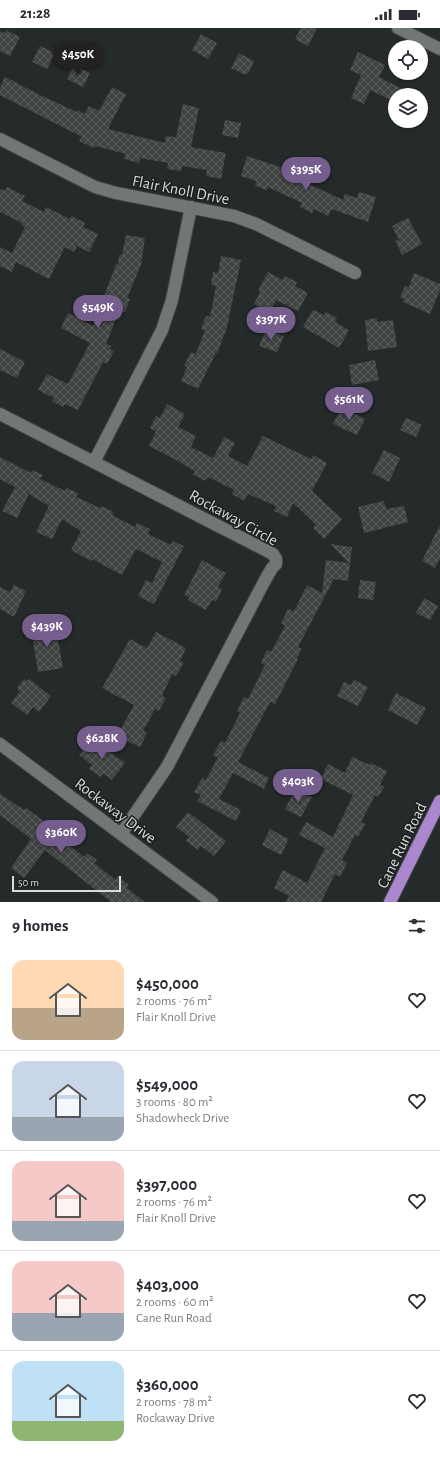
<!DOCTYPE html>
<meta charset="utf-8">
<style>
:root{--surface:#fff;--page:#f2f2f3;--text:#2b2b33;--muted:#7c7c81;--line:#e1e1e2;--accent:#755e8e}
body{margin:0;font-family:"Alegreya Sans",sans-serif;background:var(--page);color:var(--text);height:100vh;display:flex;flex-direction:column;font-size:15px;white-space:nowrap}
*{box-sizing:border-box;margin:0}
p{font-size:13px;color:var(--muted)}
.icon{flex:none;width:22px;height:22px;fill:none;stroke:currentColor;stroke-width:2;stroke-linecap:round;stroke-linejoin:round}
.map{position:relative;height:874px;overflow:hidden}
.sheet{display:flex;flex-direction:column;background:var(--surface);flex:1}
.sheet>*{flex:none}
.fabs{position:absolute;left:388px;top:12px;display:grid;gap:8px}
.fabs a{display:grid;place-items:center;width:40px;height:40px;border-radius:50%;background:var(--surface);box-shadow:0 1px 3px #0004;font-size:20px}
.scale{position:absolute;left:12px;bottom:10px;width:109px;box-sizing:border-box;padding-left:4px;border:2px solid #d7dbda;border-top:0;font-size:11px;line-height:14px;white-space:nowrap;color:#d7dbda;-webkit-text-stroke:3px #1c2120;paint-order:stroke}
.price{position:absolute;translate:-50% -34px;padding:0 9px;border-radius:14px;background:var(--accent);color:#fff;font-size:13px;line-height:26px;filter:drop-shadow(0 1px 2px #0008)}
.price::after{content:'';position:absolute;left:50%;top:24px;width:12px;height:9px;margin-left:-6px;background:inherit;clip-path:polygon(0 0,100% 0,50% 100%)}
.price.active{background:#222;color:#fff}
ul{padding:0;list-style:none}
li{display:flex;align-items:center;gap:12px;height:100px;padding:0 12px}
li+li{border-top:1px solid var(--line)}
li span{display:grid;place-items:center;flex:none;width:112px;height:80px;border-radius:12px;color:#555}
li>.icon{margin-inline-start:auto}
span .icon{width:48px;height:48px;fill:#fffc;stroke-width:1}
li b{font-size:17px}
h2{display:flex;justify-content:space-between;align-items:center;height:48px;padding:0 12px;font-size:17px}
.status{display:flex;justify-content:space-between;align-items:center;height:28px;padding:0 20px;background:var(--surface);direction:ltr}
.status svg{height:11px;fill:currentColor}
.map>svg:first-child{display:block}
</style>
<div class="status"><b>21:28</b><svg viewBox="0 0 49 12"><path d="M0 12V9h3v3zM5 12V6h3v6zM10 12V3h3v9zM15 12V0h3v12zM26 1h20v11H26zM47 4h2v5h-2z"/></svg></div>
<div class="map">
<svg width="440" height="874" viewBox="0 0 440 874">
<defs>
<pattern id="building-cross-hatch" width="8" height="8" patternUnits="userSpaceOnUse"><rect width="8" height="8" fill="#404544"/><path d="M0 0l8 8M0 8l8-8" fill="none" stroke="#5b5f5e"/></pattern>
</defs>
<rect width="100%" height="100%" fill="#252b2a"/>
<path fill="url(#building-cross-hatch)" d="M 301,0 L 317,0 L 308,18 L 295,11 Z
M 6,2 L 20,9 L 10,28 L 0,23 L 0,3 L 5,5 Z
M 201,6 L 217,15 L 208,31 L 192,22 Z
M 40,18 L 55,25 L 47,41 L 32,34 Z
M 358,24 L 385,37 L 379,49 L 414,67 L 395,67 L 395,74 L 370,62 L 364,76 L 351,70 L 361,47 L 350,42 Z
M 239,25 L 254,33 L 248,46 L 243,46 L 231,40 Z
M 74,37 L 90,45 L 83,59 L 67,51 Z
M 5,49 L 40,67 L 77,84 L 78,82 L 84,86 L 89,78 L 99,83 L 112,59 L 126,66 L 108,101 L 165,115 L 166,108 L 176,109 L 183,76 L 199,80 L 191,119 L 226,125 L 221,151 L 206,148 L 207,142 L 182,138 L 181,143 L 167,141 L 168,135 L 140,130 L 139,135 L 124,131 L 126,126 L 95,118 L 94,120 L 79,113 L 82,109 L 0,67 L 0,59 Z
M 225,92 L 241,95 L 238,110 L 222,107 Z
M 247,128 L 286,141 L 285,145 L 343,172 L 345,166 L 357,170 L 359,164 L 376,169 L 368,194 L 332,181 L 328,188 L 314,181 L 312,185 L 300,179 L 302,175 L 268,159 L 267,162 L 255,158 L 256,153 L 241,148 Z
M 7,159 L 25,168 L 22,173 L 44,184 L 46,179 L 70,191 L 72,188 L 85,195 L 83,199 L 98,206 L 89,224 L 77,218 L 74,224 L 65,219 L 49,251 L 16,234 L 12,244 L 0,238 L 0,219 L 12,225 L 25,199 L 21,197 L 22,195 L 0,184 L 0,161 L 5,163 Z
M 408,190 L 422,216 L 402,227 L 395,213 L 399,212 L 392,198 Z
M 126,207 L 145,210 L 141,237 L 127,270 L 130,271 L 125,284 L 123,283 L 119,292 L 116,291 L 106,316 L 111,318 L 110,321 L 114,323 L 107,336 L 103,334 L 78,382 L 65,376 L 63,379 L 52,373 L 54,370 L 38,362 L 47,346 L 68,356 L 90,315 L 61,300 L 68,285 L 93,298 L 116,236 L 118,237 L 119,227 L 122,227 Z
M 221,228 L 241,232 L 227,299 L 217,326 L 216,325 L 198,361 L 181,353 L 187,339 L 184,338 L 191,324 L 196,326 L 205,302 L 201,301 L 206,288 L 210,289 L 216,258 L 211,257 L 213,244 L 218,245 Z
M 268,244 L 283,252 L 285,248 L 297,254 L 295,258 L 308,265 L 298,283 L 276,272 L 270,284 L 254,276 L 260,264 L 258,263 Z
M 414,245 L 440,256 L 440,262 L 430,286 L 403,274 L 404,271 L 400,269 L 405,258 L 409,259 Z
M 313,282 L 324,287 L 326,284 L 337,290 L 335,294 L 349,302 L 339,320 L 303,299 Z
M 377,290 L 377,294 L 393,292 L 397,319 L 368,323 L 365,292 Z
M 266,301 L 284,308 L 277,324 L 259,318 Z
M 0,321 L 25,334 L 17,350 L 0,342 Z
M 375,332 L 379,352 L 352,357 L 349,337 Z
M 167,376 L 185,386 L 178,399 L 196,408 L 191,419 L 213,430 L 224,409 L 235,415 L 228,428 L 247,438 L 263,408 L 311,431 L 313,427 L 327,435 L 312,463 L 342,491 L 324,511 L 313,500 L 316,497 L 293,475 L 287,489 L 274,483 L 276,478 L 248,466 L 244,473 L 232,466 L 234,462 L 208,449 L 206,453 L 193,447 L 195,443 L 182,436 L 182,435 L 149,418 L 156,403 L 150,400 L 156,388 L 160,390 Z
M 342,379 L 365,391 L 357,407 L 333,396 Z
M 406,390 L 422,397 L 416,409 L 400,402 Z
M 384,422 L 400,430 L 389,454 L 372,445 Z
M 0,429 L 31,445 L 32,442 L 43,447 L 40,451 L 65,463 L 66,460 L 78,465 L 76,469 L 100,480 L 101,478 L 114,484 L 112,487 L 135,499 L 137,495 L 150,501 L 148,506 L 171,517 L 173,513 L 184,518 L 154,576 L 138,568 L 146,552 L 152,555 L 162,534 L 136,521 L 122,547 L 92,531 L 91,533 L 71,522 L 81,503 L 62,491 L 52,511 L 36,504 L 49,478 L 29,466 L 17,490 L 2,483 L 15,459 L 0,451 Z
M 384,473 L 386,481 L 404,478 L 408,494 L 364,505 L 358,479 Z
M 440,497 L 440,531 L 435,540 L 422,533 Z
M 330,516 L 352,519 L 348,553 L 334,551 L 298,619 L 302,621 L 297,630 L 298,631 L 275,676 L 270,674 L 238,734 L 269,750 L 264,761 L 233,745 L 219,771 L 241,782 L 236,793 L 197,773 L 201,767 L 194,764 L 202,750 L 206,752 L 218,729 L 213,727 L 221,713 L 225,715 L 240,685 L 237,683 L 244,669 L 248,671 L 265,637 L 261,635 L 267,622 L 271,624 L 285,598 L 281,595 L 288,581 L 294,583 L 307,557 L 322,565 L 326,532 L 349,535 Z
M 202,532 L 226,545 L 218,559 L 222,561 L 216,574 L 212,572 L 206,582 L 188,572 L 189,569 L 184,567 Z
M 360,552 L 376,554 L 373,572 L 358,570 Z
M 14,557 L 26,563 L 14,589 L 0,581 L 0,559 L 10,564 Z
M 424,570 L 438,578 L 430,592 L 416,585 Z
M 55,594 L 63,640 L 38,644 L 33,613 L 37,612 L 34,597 Z
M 156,604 L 186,620 L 180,633 L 184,635 L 176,648 L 172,646 L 162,668 L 166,670 L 159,683 L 155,681 L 143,703 L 147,705 L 140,719 L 117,708 L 134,677 L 102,660 L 130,611 L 147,620 Z
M 24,651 L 27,653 L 29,651 L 51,668 L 39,684 L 33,679 L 27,687 L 11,675 L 20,663 L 17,660 Z
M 354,652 L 368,659 L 358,678 L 337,668 L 344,654 L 351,657 Z
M 396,665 L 426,680 L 417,697 L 388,682 Z
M 92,711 L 125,735 L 112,752 L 103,745 L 101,749 L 89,741 L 92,737 L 79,727 Z
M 352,729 L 370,737 L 371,735 L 387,743 L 380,757 L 384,759 L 378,769 L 375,767 L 374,769 L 361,794 L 365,796 L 358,809 L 355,807 L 342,832 L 347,835 L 340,849 L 335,846 L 321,874 L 286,874 L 289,868 L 274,860 L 283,842 L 307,855 L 325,820 L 299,807 L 306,794 L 333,809 L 353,767 L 321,751 L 328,736 L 345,745 Z
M 296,760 L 312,769 L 301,789 L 285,781 Z
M 0,766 L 24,782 L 26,780 L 52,799 L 61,806 L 59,809 L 84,829 L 87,825 L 97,832 L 94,835 L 116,852 L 118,848 L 129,857 L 127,860 L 145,874 L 111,874 L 45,822 L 24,850 L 11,840 L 31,811 L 0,787 Z
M 188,784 L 226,813 L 214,828 L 201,818 L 198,822 L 186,813 L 189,809 L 176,799 Z
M 270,801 L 289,811 L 281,827 L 262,817 Z"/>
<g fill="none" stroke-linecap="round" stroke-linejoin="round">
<g stroke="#424747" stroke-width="14">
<path id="street" d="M 398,0 L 440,21
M 0,111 L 95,159 L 116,165 L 234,188 L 256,196 L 355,245
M 0,386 L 273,526 L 276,531 L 276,536 L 272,540 L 264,554 L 167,739 L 121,806
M 94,434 L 162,302 L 172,272 L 191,179
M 0,716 L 212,874"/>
</g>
<g stroke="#424747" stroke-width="14">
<path id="highway" d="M 390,874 L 440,773"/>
</g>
<use href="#street" stroke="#717776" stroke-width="12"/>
<use href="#highway" stroke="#ab87cd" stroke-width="12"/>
</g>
<g text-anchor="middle" stroke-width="3" stroke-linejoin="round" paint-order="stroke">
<g font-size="16" fill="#d7dbda" stroke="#1c2120">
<text transform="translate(181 161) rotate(11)" y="6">Flair Knoll Drive</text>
<text transform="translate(234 489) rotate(29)" y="6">Rockaway Circle</text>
<text transform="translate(116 782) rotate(37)" y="6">Rockaway Drive</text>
<text transform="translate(401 817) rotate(-64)" y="6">Cane Run Road</text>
</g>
</g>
</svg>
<div class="fabs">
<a><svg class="icon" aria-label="locate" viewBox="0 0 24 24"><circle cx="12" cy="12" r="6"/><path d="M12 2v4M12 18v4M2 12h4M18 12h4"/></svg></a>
<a><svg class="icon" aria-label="layers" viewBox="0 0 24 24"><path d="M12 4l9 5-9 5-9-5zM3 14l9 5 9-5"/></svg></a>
</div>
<div class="scale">50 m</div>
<b class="price active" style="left:78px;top:48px">$450K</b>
<b class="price" style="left:306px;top:163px">$395K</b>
<b class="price" style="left:98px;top:301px">$549K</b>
<b class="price" style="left:271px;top:313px">$397K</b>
<b class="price" style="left:349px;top:393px">$561K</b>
<b class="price" style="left:47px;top:620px">$439K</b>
<b class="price" style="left:102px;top:732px">$628K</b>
<b class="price" style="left:298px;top:775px">$403K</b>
<b class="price" style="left:61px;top:826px">$360K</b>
</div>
<section class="sheet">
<h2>9 homes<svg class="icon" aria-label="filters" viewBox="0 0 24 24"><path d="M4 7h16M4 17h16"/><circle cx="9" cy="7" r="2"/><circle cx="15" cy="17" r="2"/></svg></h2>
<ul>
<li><span style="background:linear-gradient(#ffd9b3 60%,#b9a48a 0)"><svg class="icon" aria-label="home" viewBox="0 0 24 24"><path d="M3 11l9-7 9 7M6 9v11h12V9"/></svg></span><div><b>$450,000</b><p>2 rooms · 76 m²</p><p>Flair Knoll Drive</p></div><svg class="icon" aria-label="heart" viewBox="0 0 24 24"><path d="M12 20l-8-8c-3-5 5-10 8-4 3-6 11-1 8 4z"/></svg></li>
<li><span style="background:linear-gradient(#c9d6e8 70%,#9aa5b1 0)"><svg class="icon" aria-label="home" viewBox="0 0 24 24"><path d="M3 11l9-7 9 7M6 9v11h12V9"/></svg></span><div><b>$549,000</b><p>3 rooms · 80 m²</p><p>Shadowheck Drive</p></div><svg class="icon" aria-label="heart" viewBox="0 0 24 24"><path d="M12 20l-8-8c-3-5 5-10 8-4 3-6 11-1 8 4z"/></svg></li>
<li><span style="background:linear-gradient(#f6c9c9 75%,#9aa5b1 0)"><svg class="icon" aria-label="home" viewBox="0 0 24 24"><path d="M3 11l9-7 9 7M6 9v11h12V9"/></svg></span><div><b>$397,000</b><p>2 rooms · 76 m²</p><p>Flair Knoll Drive</p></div><svg class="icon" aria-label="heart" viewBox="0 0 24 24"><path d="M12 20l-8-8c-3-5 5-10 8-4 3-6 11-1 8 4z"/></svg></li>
<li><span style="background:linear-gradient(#f6c9c9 65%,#9aa5b1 0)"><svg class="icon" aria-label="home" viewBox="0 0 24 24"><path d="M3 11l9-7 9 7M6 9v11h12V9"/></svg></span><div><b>$403,000</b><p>2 rooms · 60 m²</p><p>Cane Run Road</p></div><svg class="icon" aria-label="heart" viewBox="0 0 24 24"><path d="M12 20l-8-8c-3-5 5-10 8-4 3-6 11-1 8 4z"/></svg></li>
<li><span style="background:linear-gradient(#bfe0f5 75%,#8fb573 0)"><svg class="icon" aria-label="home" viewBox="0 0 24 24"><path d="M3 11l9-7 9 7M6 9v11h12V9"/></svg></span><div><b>$360,000</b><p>2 rooms · 78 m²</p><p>Rockaway Drive</p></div><svg class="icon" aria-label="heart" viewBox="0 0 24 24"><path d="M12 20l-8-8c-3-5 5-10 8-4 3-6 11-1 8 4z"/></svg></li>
</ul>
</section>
